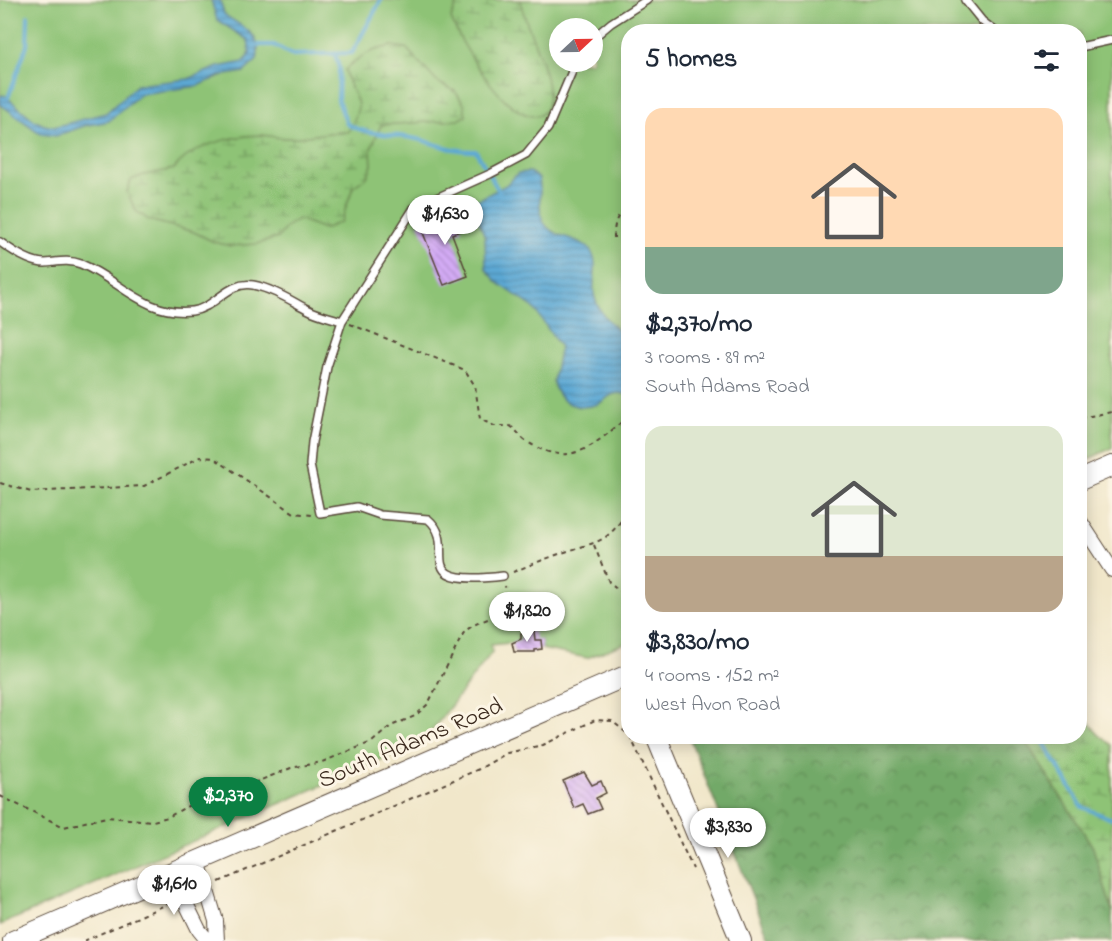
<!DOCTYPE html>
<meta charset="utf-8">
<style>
:root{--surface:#fff;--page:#f6f6f7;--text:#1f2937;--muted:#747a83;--accent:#0b8043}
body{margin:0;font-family:"Indie Flower",sans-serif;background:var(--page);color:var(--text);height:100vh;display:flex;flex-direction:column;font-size:22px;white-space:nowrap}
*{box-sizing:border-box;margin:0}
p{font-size:20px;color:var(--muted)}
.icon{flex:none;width:33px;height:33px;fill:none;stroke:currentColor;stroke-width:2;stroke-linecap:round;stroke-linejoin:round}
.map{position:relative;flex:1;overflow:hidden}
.drawer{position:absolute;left:621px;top:24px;width:466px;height:720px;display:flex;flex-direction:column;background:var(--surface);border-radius:24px;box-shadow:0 3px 15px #0003}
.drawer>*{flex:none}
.needle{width:39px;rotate:68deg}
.buttons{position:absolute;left:549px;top:18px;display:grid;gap:12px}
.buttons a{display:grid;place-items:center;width:54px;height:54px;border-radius:50%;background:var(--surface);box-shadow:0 3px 15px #0003;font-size:30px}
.price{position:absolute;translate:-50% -51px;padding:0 14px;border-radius:21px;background:#fff;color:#222;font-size:20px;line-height:39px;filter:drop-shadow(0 2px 3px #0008)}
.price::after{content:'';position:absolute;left:50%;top:36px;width:18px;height:14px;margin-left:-9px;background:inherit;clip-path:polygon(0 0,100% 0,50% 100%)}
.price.selected{background:var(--accent);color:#fff}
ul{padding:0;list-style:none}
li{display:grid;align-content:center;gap:12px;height:318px;padding:0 24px}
li span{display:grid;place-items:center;height:186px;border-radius:18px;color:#555}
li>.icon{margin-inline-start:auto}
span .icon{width:108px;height:108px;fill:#fffc;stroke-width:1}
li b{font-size:26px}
h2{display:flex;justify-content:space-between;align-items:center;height:72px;padding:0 24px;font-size:26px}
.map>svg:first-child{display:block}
</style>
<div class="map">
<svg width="1112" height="941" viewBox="0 0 1112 941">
<defs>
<pattern id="forest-crowns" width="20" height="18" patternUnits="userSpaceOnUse" patternTransform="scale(1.5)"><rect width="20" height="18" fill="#72a967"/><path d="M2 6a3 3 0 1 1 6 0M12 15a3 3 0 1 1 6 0" fill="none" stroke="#5f8a54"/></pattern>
<pattern id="wetland-marsh" width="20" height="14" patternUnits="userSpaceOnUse" patternTransform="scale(1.5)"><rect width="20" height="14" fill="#8ec376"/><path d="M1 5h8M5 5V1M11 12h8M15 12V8" fill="none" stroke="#759f60"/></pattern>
<pattern id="water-rules" width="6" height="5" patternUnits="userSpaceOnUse" patternTransform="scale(1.5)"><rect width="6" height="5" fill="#5ca8d4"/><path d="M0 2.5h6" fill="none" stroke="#4d89ab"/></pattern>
<pattern id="building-back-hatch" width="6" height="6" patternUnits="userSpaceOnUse" patternTransform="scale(1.5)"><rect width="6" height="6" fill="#d4acf6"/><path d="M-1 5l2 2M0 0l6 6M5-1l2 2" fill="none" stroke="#ad8cc7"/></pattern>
</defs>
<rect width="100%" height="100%" fill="#fcf5e5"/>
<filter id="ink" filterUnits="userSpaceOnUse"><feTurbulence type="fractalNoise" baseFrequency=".0167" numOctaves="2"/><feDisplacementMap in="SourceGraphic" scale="12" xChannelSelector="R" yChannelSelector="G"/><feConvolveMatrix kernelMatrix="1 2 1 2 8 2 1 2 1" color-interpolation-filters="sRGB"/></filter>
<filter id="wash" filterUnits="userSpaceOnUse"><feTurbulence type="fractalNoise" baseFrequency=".008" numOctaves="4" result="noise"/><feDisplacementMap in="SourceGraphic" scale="24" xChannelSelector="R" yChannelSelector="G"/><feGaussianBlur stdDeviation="1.35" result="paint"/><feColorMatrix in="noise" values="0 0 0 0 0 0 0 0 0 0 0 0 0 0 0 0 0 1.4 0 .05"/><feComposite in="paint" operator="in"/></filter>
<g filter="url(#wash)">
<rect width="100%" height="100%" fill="#f1e7ca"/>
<path fill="#8ec376" stroke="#64764a" stroke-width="1.5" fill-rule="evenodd" d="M 0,0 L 1112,0 L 1112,448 L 1080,463 L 1080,32 L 628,32 L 628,642 L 587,658 L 542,649 L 541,640 L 535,640 L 533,632 L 521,633 L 521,639 L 518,642 L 491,645 L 492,652 L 424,741 L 0,925 ZM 560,28 L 592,28 L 592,62 L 560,62 Z"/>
<path fill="url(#forest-crowns)" stroke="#566a42" stroke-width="1.5" d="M 689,737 L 1016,737 L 1028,745 L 1093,847 L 1112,910 L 1112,941 L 770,941 Z"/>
<path fill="url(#wetland-marsh)" stroke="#64764a" stroke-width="1.5" d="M 458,0 L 520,0 C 526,30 552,72 548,102 C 547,110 543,116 534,116 C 504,115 460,44 451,18 Z
M 392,46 L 406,48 L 437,82 L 455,91 L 464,104 L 466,116 L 458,120 L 381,125 L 371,149 L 372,165 L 367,177 L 353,187 L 341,222 L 324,229 L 298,219 L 286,227 L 278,238 L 256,244 L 231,246 L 214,242 L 194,232 L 149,220 L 136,211 L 127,192 L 131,180 L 144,175 L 174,169 C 192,145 231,136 261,135 C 270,135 279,139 288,138 C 309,137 328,131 348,132 C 369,95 351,103 345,70 C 359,55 372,50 392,46 Z
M 1080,711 L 1098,734 L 1112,745 L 1112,910 L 1093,847 L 1028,745 L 1016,737 L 1080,736 Z"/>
<path fill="url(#water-rules)" stroke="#4c6979" stroke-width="1.5" d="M 211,0 L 220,0 L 224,14 C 242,28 263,32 257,60 L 244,72 L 220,76 L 198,86 L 140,94 L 109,121 L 84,126 L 56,136 L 41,134 L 0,104 L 0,96 L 4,95 L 34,120 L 44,125 L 54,127 L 106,113 L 137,85 L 188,79 L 218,67 L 244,62 L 250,53 L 248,40 L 217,20 Z
M 530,172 L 539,179 C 542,193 537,208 543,221 C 553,241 582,235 592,253 C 599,266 592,280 594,294 C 598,316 616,326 628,342 L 628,395 C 624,394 619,392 614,394 C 608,396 604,401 598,404 C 578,411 557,404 553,381 L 560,347 L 534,308 L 497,282 L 486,269 L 485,237 L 474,209 L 474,202 L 506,185 L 518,173 Z"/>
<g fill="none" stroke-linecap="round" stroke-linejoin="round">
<path stroke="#5ca8d4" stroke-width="4" d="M 258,45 L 274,45 L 292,55 L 352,53 L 381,0
M 335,54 L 339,68 L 338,100 L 347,124 C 370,137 397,133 421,140 C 439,145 456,152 476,151 L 500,193
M 8,98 L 27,45 L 28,16
M 1040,736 L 1082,807 L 1112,819"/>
</g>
<g id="blocks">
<path fill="url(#building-back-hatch)" d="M 454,210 L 462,230 L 452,234 L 468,276 L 444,285 L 419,223 Z
M 534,631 L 535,640 L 541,640 L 542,649 L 535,650 L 535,652 L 514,652 L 512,643 L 521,639 L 521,633 Z
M 584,772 L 592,785 L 601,781 L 606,793 L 596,798 L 601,809 L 588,814 L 583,804 L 574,808 L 563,781 Z"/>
</g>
</g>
<g filter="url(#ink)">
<use href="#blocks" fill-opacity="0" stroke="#564638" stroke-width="1.5"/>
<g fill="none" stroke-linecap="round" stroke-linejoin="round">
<g stroke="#564638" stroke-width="10">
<path id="lane" d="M 965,0 L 982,21 L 996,32
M 592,39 L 611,23 L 647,0
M 1080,47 L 1112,40
M 0,242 C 11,250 31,263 45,263 C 58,262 68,259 81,264 C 120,280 144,316 192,311 C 216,308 227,281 253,285 C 273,289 290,300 307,309 C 318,315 330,317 342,321
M 503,576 C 404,588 462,547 428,519 L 380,515 L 357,507 L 320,513 L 310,465 L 312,442 L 327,367 L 342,321 L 414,208 L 490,174 L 526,155 L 548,128 L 576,62"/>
</g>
<g stroke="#564638" stroke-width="16">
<path id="street" d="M 1080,521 L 1112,570
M 198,861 L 216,921 L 217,941
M 171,873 L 199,930 L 208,941"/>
</g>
<g stroke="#564638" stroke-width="22">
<path id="secondary" d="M 1080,480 L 1112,466
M 656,736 L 741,941
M 13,941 L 628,675"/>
</g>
<path stroke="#564638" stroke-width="2" stroke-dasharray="4.5 4.5" stroke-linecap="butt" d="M 614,238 C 614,226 615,214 628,209
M 350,324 L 465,370 L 475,386 L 480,419 L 494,426 L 510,426 C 517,430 520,437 526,441 C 572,471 594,444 628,417
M 1080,418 L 1112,412
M 0,483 L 31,492 L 144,486 L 200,457 L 214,458 L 294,513 L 312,515
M 594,545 L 609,582 L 628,597
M 513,572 C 530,565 547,558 565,552 C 600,540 605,545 628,511
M 630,736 L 693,869
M 0,796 L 64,827 L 106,817 L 153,821 L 168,817 L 204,797 L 236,790 L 291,768 L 322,762 L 372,742 L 391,726 L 415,716 L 428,704 L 463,634 C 480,613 512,625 505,586
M 219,882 L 479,769 L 507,753 L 543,745 L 595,720 L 612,721 L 628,734
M 84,941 L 172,902"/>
<use href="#lane" stroke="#fff" stroke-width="7"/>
<use href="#street" stroke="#fff" stroke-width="14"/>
<use href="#secondary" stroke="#fff" stroke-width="20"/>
</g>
</g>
<g text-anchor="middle" stroke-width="6" stroke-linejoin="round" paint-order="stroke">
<g font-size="24" fill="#3b2a1e" stroke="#fcf5e5">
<text transform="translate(410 742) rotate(-23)" y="8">South Adams Road</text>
</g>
</g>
</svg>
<div class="buttons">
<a><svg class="needle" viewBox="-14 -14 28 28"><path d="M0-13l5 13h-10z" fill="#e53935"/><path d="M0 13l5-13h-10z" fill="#747a83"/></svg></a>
</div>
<b class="price" style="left:445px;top:246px">$1,630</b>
<b class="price" style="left:527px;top:643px">$1,820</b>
<b class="price selected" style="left:228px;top:828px">$2,370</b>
<b class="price" style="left:728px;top:859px">$3,830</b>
<b class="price" style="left:174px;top:916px">$1,610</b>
<section class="drawer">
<h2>5 homes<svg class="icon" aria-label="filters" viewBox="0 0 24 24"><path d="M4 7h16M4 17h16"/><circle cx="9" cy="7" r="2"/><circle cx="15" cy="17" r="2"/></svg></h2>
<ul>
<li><span style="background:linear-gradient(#ffd9b3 75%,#7fa58c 0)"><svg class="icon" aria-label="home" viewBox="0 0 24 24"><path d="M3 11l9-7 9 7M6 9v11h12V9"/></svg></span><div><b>$2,370/mo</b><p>3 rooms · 89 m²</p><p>South Adams Road</p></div></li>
<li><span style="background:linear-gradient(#dfe7d0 70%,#b9a48a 0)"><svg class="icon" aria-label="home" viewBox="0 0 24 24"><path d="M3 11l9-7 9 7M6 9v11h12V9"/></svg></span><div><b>$3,830/mo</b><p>4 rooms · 152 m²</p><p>West Avon Road</p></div></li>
</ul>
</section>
</div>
